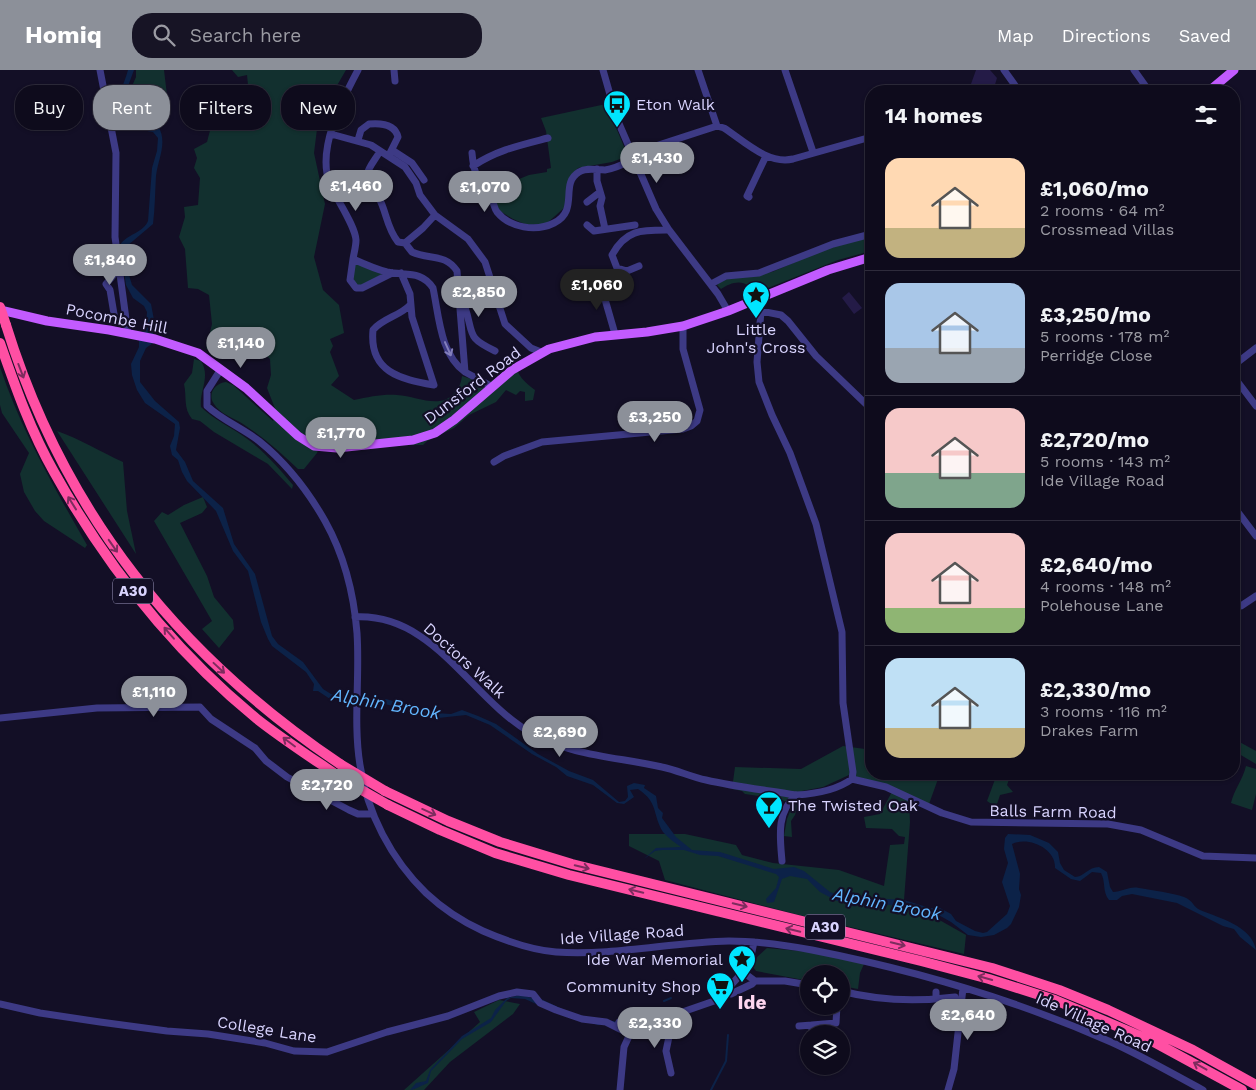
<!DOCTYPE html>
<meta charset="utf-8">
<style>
:root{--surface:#0e0b1c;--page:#171425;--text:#f1f3f6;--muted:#9b9ba3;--line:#2e2b3b;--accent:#8c9099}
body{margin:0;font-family:"Work Sans",sans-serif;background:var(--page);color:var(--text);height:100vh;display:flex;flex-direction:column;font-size:19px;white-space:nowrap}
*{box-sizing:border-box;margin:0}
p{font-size:16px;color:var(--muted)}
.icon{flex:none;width:28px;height:28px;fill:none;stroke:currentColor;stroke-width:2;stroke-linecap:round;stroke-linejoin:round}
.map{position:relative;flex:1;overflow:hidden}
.sheet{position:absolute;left:865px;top:15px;width:375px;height:695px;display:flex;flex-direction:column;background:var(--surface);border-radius:20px;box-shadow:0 1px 4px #0004,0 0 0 1px var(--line)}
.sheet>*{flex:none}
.banner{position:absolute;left:15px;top:15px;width:475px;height:45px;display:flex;gap:10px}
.fabs{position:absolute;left:800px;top:895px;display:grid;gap:10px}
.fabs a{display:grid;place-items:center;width:50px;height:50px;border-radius:50%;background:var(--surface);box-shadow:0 1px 4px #0004,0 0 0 1px var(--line);font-size:25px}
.price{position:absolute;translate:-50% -42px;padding:0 11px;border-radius:18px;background:var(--accent);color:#fff;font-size:16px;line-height:32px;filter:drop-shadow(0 1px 2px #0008)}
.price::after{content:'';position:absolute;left:50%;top:30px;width:15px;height:11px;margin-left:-8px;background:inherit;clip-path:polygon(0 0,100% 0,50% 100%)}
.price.current{background:#222;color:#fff}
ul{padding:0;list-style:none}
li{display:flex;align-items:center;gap:15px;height:125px;padding:0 20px}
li+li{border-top:1px solid var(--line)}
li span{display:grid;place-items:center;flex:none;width:140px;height:100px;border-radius:15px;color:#555}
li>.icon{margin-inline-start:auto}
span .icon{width:60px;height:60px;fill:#fffc;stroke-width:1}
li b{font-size:21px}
h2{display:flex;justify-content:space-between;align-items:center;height:60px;padding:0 20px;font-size:21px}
.tag{padding:0 18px;border-radius:20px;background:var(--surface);box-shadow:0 1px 4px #0004,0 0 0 1px var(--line);font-size:18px;line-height:45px}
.tag.current{background:var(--accent);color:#fff}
header{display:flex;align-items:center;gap:30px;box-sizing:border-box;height:70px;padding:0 25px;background:var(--accent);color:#fff}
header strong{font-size:24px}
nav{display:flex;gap:28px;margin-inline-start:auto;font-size:18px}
.search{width:350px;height:45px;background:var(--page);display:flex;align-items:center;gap:12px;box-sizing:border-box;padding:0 18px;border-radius:20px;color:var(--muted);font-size:19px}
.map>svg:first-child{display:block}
</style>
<header>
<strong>Homiq</strong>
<div class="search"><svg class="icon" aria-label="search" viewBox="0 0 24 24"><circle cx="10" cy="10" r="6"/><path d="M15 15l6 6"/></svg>Search here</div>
<nav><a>Map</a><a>Directions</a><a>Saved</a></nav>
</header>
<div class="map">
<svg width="1256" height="1020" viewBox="0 0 1256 1020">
<rect width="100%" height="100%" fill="#130f26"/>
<path fill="#12302f" d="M 136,0 L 164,0 L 167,25 L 162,56 L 145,50 L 128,48 L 126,30 L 136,7 Z
M 232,0 L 346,0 L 332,24 L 317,59 L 314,83 L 325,134 L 314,187 L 323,220 L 339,235 L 344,263 L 330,269 L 333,276 L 330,282 L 339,306 L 331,315 L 354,330 C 369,327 382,324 397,325 C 418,326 441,341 456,321 C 460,315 461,313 462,306 L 471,309 L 484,317 L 515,292 C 517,305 524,312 535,320 L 533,330 L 525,331 L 525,322 L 520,321 L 516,325 L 506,320 L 496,332 L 469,345 L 454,358 L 427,371 L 423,375 L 320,374 L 317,383 L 304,399 L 298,399 C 281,383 263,367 243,354 C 234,348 220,344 214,334 C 207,324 215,313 226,312 L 233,315 L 273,351 L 276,341 L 267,318 L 271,305 L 270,289 L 241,261 L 222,259 L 212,276 L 206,279 L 212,254 L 209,225 L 198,219 L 188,218 L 185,179 L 179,167 L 185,147 L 184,137 L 198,135 L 200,108 L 194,98 L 197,88 L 194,79 L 207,72 L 214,45 L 210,27 L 214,23 L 224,23 L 227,14 L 238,15 L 246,20 L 248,15 L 247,5 L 238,7 Z
M 606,34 L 628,86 L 612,92 L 578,98 L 573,103 L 564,138 L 546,154 L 527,155 L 513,149 L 500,141 L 491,123 L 493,121 L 498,122 L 503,119 L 504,115 L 529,105 L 547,102 L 547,99 L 551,98 L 546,61 L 541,48 Z
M 871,167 L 871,181 L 838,190 L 763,220 L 756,222 C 753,221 752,219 750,217 C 741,209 730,213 721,219 L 717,215 L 721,210 L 772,202 L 826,179 Z
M 354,193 L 384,203 L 364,216 L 356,215 L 352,206 Z
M 194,289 L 201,291 C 211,307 199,321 201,337 C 214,350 231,357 246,368 C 264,381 279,398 293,415 L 292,419 L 268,394 L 214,362 L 200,351 L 192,349 C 183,338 187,327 184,314 L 192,303 Z
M 0,297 C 21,360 54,417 87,475 L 85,478 L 44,451 L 35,441 L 24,422 L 20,404 L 29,383 L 2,343 L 0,335 Z
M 57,361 C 80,369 101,382 123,392 L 127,441 L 136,484 Z
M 203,427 L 207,437 L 202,443 L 180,453 L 207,506 L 214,527 L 233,550 L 234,559 L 219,578 L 202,559 L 212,551 L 154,451 L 162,442 L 168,445 L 184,435 Z
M 1234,669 L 1256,681 L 1256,694 L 1234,681 Z
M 871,674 L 871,704 L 925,704 L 926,707 L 930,709 L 938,709 L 929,734 L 915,727 L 909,733 L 910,752 L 904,830 L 966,865 L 964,884 L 795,844 L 665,810 L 659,791 L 629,776 L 629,764 L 685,764 L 736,775 L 742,785 L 773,793 L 839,800 L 884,816 L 890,775 L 904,774 L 905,767 L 899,766 L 892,759 L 866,758 L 864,747 L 880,744 L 894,718 L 849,705 L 823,717 L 802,721 L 795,745 L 791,751 L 792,767 L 784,766 L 787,749 L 793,734 L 779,729 L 745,724 L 742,721 L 732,719 L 735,697 L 801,699 L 843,676 L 865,679 Z
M 1246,696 L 1256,699 L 1256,724 L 1252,740 L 1231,733 C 1234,720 1243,709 1246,696 Z
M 997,704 L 1011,704 L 1007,715 L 1013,722 L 1000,725 L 996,737 L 987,731 Z
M 767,878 L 810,882 L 864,894 L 860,903 L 858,919 L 841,916 L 841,904 L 809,904 L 809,911 L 756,901 L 753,897 L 757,887 Z
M 499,930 L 520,934 L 513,944 L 450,992 L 424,1020 L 404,1020 L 480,952 L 474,942 Z"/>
<path fill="#0c2248" d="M 128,0 L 134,0 L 121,35 L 122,46 C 130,54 145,49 158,56 C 168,72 158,89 156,106 C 155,122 155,138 153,154 L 127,176 L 129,205 L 132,215 L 151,234 L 154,250 L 153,273 L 146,278 L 140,291 L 140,312 L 155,331 L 179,352 L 180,358 L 176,380 L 185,392 L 193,411 L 223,438 L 234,474 L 255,504 L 272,566 L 278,574 L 303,592 L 323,619 L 331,624 L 386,629 L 435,643 L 451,644 L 462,640 L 478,646 L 496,654 L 538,684 L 569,701 L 593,710 L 619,732 L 625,731 L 628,727 L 627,716 L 634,713 L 645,715 L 644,718 L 656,726 L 658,738 L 663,743 L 662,748 L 676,767 L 692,780 L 720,782 L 774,799 L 794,797 L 804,801 L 830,822 L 840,826 L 904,830 L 930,838 L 940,838 L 951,844 L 956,851 L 975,861 L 983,863 L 987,862 L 1007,844 L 1010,836 L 1002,812 L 1008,793 L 1004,779 L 1005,768 L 1008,764 L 1030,765 L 1049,773 L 1058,782 L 1060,793 L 1064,800 L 1075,807 C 1084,807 1088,797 1099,797 L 1107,802 L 1110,817 L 1113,822 C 1122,822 1129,816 1139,818 C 1151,820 1173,823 1184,827 C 1194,831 1192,836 1200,840 C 1219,848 1252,856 1256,880 L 1240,867 L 1234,859 L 1223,856 L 1177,833 L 1132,824 L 1122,826 L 1117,830 L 1109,830 C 1102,821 1106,812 1101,803 L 1092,802 L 1080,811 L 1071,809 L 1055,798 C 1056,779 1029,766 1012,774 L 1020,804 L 1019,819 L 1021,825 L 1019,837 L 1011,854 L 1007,858 L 994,865 L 981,867 L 968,865 L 951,852 L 935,843 L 890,835 L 837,831 L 820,822 L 807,809 L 790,806 L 782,809 L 774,832 L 767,833 L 766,829 L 776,818 L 779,807 L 776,804 L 718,786 L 700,785 L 684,780 L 662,780 L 655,781 L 644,789 L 656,778 L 681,777 C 675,773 668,768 663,762 C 652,744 659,733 638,719 L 630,720 L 634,727 L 624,734 L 617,733 L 593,715 L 567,706 L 556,697 L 532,684 L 490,655 L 466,645 L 438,648 L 385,634 L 330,629 L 318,621 L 313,621 L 314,614 L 306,602 L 272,576 L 268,569 L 261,552 L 248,501 L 233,481 L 216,441 L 187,411 L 182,402 L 178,390 L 172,385 L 170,376 L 174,366 L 175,354 L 145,333 L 137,320 L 132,305 L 131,294 L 139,277 L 139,270 L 142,262 L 146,255 L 147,242 L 144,236 L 133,228 L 126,215 L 120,175 C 127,164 143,163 148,151 L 152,98 L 157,81 L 158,68 L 153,62 L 129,58 C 108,36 121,26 128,0 Z
M 520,925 C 527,925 535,931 541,929 L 575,945 L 619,952 L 641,944 L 642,946 L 623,954 L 598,955 L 552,941 L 525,929 L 511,928 L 506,931 L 491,952 L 462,969 L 431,1001 L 428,1013 C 422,1015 415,1020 410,1020 L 416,1013 L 426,1011 L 430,1000 L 462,966 L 491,948 L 495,940 L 507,928 Z"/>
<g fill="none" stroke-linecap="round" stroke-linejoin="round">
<path stroke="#0c2248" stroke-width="2" d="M 664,931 L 671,928
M 711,1020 L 726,991 L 728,965"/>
</g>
<path fill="#241b47" d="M 976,0 L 990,0 L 997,8 L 993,21 L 984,21 L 975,18 L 975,16 L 971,14 Z
M 849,222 L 862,238 L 854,244 L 842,228 Z"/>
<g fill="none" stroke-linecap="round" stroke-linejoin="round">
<path stroke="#3d3a85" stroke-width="7" d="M 100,0 L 116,83 L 115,167 L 128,264
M 358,0 C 342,30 316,80 330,114 C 336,129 355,155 356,170 C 356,176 354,183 353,189 C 364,194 375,199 387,202 C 405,206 421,200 433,218 C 439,246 440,284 465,302
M 394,0 L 395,11
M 603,0 L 617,49 L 656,139 L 669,160 L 718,224 L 728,241
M 698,0 L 717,56
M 785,0 L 813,82
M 1004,0 L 1019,21
M 1134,0 L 1149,21
M 331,64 L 371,75 L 405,97 L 416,113 L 420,125 L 435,145 L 468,169 L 485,192 L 505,254 L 531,278 L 541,282
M 358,70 L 361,60 L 369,54 C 380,53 395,54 398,67 L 389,85
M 392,80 L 412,93 L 424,110
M 380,81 C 376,89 368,97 367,105 C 367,112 374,120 378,126 C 387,142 386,157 398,172 L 405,173
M 472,83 C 474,107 479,109 491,128 C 494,133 494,138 497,142 C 510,158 536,162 554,153 C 580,140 559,114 579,102 C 587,97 596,100 605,100 C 615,99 626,93 634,89
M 631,84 L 717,56 L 724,58 C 744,71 768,95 793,89 L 871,67
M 473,96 C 497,80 521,75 548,68
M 597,99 L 597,111 L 602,128 L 600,136 L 605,159
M 749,127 L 747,126 L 766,86
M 587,132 L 600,122
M 587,155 L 594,161 L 635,155
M 405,173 L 412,182 C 429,190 445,183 457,201 L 465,302 L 491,316
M 405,173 L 423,158 L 435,145
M 353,189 L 350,210 L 356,218 L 362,218 L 392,203
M 639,196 L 627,201 L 617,198 L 612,185 C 626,159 642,160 669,160
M 401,203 L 410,224 L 412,247 L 434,315 C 400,309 369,302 373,260 C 383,248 400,246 410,235
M 600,212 L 615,264
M 711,214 L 726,206 L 759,203 L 833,174 L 871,164
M 458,234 L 465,237 C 474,265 466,267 495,281
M 761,241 L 781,245 L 788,251 L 816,286 L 867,335
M 115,250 L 110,220 L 106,214 L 118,200
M 1234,295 L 1256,278
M 221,299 L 207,321 L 207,336 C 222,350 242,358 259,371 C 285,392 308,421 325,451 C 344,485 354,525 357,563 C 360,607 353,652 360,695 C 367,743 391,789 426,823 C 443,839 461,851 483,861 C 506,871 531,880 556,882 C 614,886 672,872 729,871 C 757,871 785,875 812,880 C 914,900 1016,930 1111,972 C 1142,986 1173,1004 1203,1020
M 1234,307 L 1256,336
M 494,392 L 504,386 L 542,372 L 683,359 L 691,356 L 697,351 L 700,340 L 683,279 L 683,256
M 1234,437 L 1256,466
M 1234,538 L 1241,536 L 1256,526
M 355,547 C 434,543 470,628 531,663 C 571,686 618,687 662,697 C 677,700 691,707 706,710 C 736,717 766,720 796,725 C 814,724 837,720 852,709 L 853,702 L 843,633 L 842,562 L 816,454 L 790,383 L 772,345 L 759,312 L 757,292 L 761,241 L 757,230
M 0,648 L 97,638 L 200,637 L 211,649 L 255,678 L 266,691 L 287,707 L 349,740 L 358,744 L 373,744
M 852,709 L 886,717 L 942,743 L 971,752 L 1108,754 L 1141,760 L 1203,786 L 1256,788
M 782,791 C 780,767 776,743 796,725
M 743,902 L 755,911 L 785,911 L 809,915
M 841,921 C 880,931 916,932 955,927
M 726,922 L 731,924 L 752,914 L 755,911
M 936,922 L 936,929
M 0,934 L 40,943 L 100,952 L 167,961 L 208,964 L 265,973 L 294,981 L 327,982 L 387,962 L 448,946 L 499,926 L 517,922 L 533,924 L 540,933 L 556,940 L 582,949 L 606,952 L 630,964
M 665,948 L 670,962 L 666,981 L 671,1003
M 619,952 L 622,954
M 799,956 L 812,955
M 812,960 L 812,955 L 836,953 L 837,936
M 620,1020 L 624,977 L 630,964 L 665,948 L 717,930 L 743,902 L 751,886 L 754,872
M 948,1020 L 954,999 L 963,918"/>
<path stroke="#c25bff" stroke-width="9" d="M 1209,21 L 1234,0
M 0,240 L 47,251 L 109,260 L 155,269 L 198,283 L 246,318 L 298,366 L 314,376 L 337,378 L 413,370 L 435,363 L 454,350 L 512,300 L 549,279 L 595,267 L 647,262 L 683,256 L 728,241 L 828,200 L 871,187"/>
<path stroke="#ff4fa3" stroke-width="10" d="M 6,255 C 64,443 178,585 340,694
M 0,273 C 15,316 31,362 54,402 C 106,495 174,581 257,649 C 285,671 315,690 344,710
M 385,721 L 448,751 L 500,772 L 572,794 L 992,898 L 1059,920 L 1108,940 L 1193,980 L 1256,1015
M 388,735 L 440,760 L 495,783 L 569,805 L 921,891 L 989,909 L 1055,930 L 1154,972 L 1242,1020"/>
<path stroke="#ff4fa3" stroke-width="10" d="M 0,237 L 6,255
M 340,694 L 385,721
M 344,710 L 388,735"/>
</g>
<defs><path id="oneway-shaft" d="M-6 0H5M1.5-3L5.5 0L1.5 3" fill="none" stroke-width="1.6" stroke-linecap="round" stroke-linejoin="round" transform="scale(1.25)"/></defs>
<use stroke="#837fbc" href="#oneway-shaft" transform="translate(448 279) rotate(66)"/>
<g stroke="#7d2c5e">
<use href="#oneway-shaft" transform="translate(21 301) rotate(69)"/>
<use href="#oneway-shaft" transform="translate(72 433) rotate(-122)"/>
<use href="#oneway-shaft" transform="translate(113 476) rotate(55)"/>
<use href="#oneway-shaft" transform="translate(169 563) rotate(-131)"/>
<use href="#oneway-shaft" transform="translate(219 598) rotate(43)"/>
<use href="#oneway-shaft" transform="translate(289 672) rotate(-143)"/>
<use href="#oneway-shaft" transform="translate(429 742) rotate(24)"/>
<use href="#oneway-shaft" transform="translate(582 797) rotate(14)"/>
<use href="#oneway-shaft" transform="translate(636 821) rotate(-166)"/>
<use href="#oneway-shaft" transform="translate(740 835) rotate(14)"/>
<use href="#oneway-shaft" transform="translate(793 860) rotate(-166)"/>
<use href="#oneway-shaft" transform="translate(898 874) rotate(14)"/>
<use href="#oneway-shaft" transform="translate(985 908) rotate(-164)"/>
<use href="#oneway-shaft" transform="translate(1200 996) rotate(-151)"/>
</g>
<defs>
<g id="bus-pin" transform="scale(1.4375)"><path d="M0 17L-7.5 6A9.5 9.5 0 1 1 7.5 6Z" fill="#00e5ff" stroke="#130f26"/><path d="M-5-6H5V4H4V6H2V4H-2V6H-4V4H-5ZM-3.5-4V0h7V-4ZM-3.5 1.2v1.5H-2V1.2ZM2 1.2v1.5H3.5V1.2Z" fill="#111"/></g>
<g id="sight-pin" transform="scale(1.4375)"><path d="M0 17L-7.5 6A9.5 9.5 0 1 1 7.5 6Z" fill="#00e5ff" stroke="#130f26"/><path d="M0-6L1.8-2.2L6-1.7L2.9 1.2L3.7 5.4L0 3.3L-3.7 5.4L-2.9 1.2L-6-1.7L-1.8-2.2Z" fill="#111"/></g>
<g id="bar-pin" transform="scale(1.4375)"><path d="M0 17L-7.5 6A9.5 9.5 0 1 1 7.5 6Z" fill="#00e5ff" stroke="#130f26"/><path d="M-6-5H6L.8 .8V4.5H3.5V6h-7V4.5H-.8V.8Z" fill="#111"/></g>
<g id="supermarket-pin" transform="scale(1.4375)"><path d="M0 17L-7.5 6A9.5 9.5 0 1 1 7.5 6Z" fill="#00e5ff" stroke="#130f26"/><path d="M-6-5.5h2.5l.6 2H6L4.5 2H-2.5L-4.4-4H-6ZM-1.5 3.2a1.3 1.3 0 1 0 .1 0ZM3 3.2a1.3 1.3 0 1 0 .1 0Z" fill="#111"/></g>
</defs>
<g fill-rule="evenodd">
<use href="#bus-pin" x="617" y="34"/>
<use href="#sight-pin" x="756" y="225"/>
<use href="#bar-pin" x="769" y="735"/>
<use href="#sight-pin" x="742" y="889"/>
<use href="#supermarket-pin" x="720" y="916"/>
</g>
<g text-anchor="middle" stroke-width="4.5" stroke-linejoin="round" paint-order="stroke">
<g fill="#130f26" stroke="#9e99be" stroke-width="1">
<rect x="113" y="508.5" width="40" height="25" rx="4"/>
<rect x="805" y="844.5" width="40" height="25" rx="4"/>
</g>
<g font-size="15" font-weight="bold" fill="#d9d4ff">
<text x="133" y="526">A30</text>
<text x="825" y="862">A30</text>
</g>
<g font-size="16" fill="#d9d4ff" stroke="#130f26" text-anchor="start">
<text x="636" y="40">Eton Walk</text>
<text x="756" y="265" text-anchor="middle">Little<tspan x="756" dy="18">John's Cross</tspan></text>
<text x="788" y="741">The Twisted Oak</text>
<text x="723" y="895" text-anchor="end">Ide War Memorial</text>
<text x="701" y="922" text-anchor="end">Community Shop</text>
</g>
<g font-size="16" fill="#d9d4ff" stroke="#130f26">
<text transform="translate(117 248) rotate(11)" y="6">Pocombe Hill</text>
<text transform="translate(472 315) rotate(-37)" y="6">Dunsford Road</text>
<text transform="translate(465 590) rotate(42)" y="6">Doctors Walk</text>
<text transform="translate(1053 741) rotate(1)" y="6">Balls Farm Road</text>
<text transform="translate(622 864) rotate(-4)" y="6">Ide Village Road</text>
<text transform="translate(1094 952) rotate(24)" y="6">Ide Village Road</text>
<text transform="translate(267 959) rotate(9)" y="6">College Lane</text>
</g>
<g font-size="18" font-style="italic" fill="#62b6ff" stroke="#130f26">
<text transform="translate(386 634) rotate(10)" y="6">Alphin Brook</text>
<text transform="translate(887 834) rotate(11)" y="6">Alphin Brook</text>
</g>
<g font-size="19" font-weight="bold" fill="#ffd6f0" stroke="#130f26">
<text x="752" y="939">Ide</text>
</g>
</g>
</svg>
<div class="fabs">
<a><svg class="icon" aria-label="locate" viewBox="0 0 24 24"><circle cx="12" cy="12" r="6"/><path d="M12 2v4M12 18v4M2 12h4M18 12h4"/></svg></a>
<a><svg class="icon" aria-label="layers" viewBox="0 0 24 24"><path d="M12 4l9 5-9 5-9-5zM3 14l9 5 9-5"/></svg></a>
</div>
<b class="price" style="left:657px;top:114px">£1,430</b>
<b class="price" style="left:356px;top:142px">£1,460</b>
<b class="price" style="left:485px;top:143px">£1,070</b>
<b class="price" style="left:110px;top:216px">£1,840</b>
<b class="price current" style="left:597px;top:241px">£1,060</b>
<b class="price" style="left:479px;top:248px">£2,850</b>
<b class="price" style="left:241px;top:299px">£1,140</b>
<b class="price" style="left:655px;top:373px">£3,250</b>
<b class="price" style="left:341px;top:389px">£1,770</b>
<b class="price" style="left:154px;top:648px">£1,110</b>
<b class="price" style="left:560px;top:688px">£2,690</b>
<b class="price" style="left:327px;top:741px">£2,720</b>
<b class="price" style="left:968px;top:971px">£2,640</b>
<b class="price" style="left:655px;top:979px">£2,330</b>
<div class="banner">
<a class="tag">Buy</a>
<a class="tag current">Rent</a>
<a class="tag">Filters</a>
<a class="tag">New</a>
</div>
<section class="sheet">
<h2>14 homes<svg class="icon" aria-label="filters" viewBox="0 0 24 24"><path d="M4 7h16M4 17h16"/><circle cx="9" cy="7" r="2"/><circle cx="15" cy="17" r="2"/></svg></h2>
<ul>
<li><span style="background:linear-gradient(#ffd9b3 70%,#c2b280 0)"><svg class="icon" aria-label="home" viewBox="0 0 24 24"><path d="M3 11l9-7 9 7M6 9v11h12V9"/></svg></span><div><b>£1,060/mo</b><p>2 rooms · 64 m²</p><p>Crossmead Villas</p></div></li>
<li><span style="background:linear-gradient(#a9c7e8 65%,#9aa5b1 0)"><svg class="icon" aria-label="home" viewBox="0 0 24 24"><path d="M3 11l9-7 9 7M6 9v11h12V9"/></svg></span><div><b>£3,250/mo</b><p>5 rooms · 178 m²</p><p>Perridge Close</p></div></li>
<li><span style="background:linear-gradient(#f6c9c9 65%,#7fa58c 0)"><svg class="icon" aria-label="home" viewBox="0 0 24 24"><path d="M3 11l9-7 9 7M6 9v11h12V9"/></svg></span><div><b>£2,720/mo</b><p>5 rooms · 143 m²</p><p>Ide Village Road</p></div></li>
<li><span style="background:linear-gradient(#f6c9c9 75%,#8fb573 0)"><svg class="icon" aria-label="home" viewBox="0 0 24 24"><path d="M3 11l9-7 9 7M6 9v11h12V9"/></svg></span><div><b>£2,640/mo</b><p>4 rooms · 148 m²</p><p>Polehouse Lane</p></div></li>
<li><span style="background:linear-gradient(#bfe0f5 70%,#c2b280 0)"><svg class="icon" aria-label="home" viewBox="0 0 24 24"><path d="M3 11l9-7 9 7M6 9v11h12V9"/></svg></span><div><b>£2,330/mo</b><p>3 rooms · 116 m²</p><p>Drakes Farm</p></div></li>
</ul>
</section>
</div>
